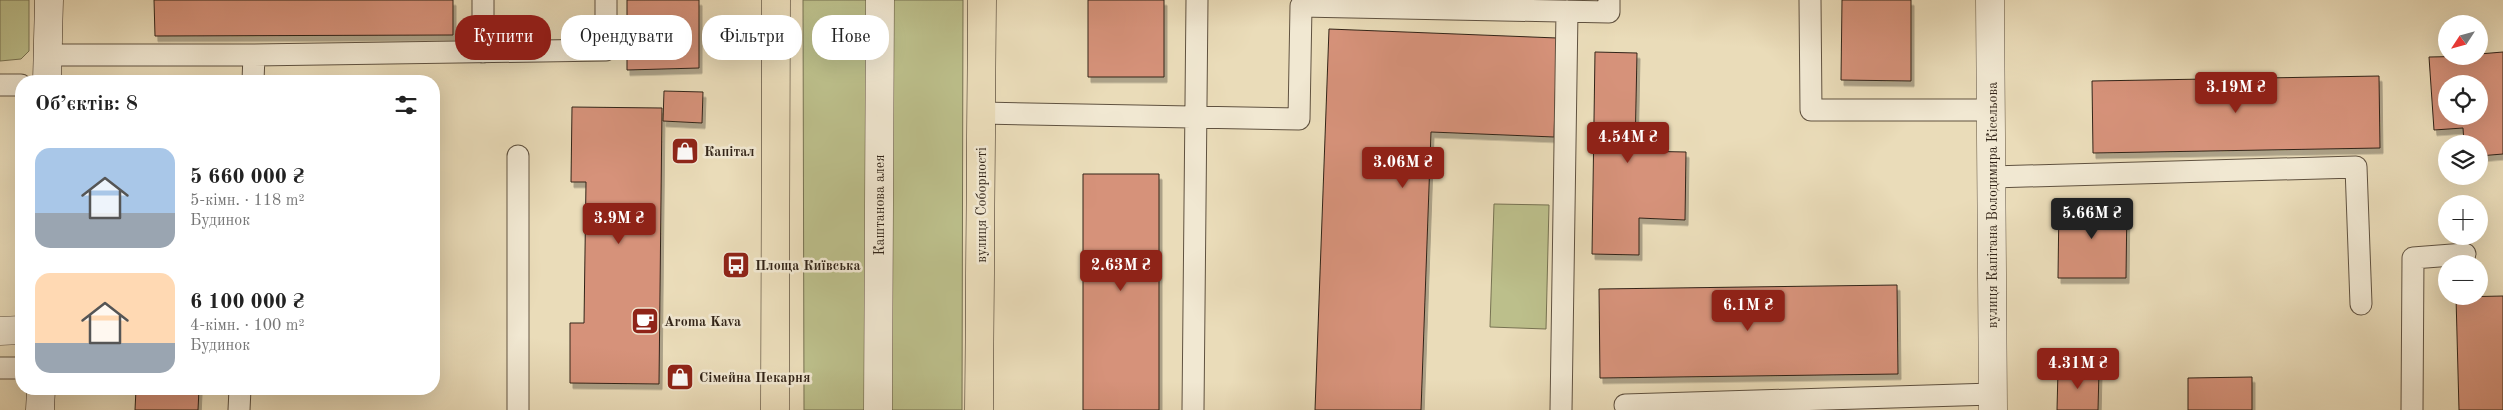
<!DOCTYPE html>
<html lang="uk">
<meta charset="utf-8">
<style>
:root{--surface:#fff;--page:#f6f6f6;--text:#222;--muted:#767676;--accent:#8f2418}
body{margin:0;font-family:"Old Standard TT",serif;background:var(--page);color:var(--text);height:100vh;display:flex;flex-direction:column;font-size:19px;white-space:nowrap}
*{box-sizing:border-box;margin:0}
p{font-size:16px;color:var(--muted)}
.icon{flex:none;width:28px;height:28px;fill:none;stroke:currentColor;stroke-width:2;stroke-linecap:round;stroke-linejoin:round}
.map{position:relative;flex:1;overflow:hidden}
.side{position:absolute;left:15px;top:75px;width:425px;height:320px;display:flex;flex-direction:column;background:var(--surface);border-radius:20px;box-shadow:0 5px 20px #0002}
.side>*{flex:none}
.hud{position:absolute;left:455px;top:15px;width:475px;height:45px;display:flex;gap:10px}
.needle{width:32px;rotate:234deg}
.fabs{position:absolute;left:2438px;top:15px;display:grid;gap:10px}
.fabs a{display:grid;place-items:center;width:50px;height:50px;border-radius:50%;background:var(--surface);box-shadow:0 5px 20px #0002;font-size:25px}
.price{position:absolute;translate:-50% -42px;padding:0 11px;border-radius:5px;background:var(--accent);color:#fff;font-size:16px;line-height:32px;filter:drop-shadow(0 1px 2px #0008)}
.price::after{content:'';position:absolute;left:50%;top:30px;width:15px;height:11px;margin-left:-8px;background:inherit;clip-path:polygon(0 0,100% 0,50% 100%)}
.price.on{background:#222;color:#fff}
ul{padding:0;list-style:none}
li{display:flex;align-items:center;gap:15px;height:125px;padding:0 20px}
li span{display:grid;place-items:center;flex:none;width:140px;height:100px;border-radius:15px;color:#555}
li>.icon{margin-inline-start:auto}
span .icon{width:60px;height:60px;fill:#fffc;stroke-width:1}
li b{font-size:21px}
h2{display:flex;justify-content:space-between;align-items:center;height:60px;padding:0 20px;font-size:21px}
.chip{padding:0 18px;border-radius:20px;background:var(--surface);box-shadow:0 5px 20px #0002;font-size:18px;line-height:45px}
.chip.on{background:var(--accent);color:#fff}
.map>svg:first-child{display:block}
</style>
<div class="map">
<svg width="2503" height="410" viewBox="0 0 2503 410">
<defs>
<filter id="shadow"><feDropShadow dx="3" dy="5.5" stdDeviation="0" flood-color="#0004"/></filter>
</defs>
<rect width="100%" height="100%" fill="#eadcb9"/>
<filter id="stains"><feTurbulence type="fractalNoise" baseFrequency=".004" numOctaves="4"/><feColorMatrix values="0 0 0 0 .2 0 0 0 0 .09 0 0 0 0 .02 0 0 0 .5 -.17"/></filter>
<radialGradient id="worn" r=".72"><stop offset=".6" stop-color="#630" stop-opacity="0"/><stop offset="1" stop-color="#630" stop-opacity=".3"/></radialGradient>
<path fill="#bcbf8b" stroke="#777252" d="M 0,0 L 29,0 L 29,51 L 21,59 L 0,61 Z
M 803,0 L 963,0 L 962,410 L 804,410 Z
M 1494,204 L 1549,205 L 1546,329 L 1490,327 Z"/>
<path fill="#d6927a" stroke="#322418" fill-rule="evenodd" filter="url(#shadow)" d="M 154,0 L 453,0 L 453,35 L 155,36 Z
M 627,0 L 699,0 L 699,68 L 627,70 Z
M 1088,0 L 1164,0 L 1164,77 L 1088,77 Z
M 1842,0 L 1911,0 L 1911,81 L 1841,80 Z
M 1329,29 L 1557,38 L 1554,137 L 1431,132 L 1421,410 L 1315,410 Z
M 1595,52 L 1637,53 L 1635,151 L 1686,152 L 1685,220 L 1639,218 L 1639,255 L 1592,254 Z
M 2503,52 L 2503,154 L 2479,156 L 2479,144 L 2464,144 L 2463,128 L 2434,130 L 2429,57 L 2479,56 L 2479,54 ZM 2446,84 L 2479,84 L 2479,116 L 2446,116 Z
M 2379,76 L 2380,148 L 2093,153 L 2092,81 Z
M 664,91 L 703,92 L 702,123 L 663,121 Z
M 572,107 L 662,108 L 659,384 L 570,383 L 570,323 L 584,323 L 586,182 L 571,182 Z
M 1083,174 L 1159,174 L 1159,410 L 1083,410 Z
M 2059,202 L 2127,202 L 2126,278 L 2058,278 Z
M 1897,285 L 1898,374 L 1600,378 L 1599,289 Z
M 2503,296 L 2503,410 L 2459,410 L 2456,297 Z
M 2058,370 L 2099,371 L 2098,410 L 2057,410 Z
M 2252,377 L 2252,410 L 2188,410 L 2188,378 Z
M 136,389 L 199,389 L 198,410 L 135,410 Z"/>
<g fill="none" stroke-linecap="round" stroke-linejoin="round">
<g stroke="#605240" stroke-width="23">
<path id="lane" d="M 1810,0 L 1811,110 L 1991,110
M 483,52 L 483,0
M 48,55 L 254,55 L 606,50 L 606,0
M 253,81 L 254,55
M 0,85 L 21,85
M 981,113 L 1299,119 L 1301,6 L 1609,12 L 1609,0
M 1992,177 L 2356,167 L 2361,304
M 0,368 L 21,368
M 1625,405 L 1993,394
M 239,410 L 240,389
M 518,410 L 518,156
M 1193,410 L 1197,0
M 1561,410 L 1567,11
M 2412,410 L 2413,258 L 2465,254"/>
</g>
<g stroke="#605240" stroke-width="29">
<path id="street" d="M 1990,0 L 1993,410
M 0,331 L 21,330
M 878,410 L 880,0"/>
</g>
<g stroke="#322418" stroke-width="29">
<path id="secondary" d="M 47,81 L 49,0
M 40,410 L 41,389"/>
</g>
<g stroke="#322418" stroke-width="29">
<path id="primary" d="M 775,410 L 776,0
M 979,410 L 982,0"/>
</g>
<use href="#lane" stroke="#f1e8d2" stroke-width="21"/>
<use href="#street" stroke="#f1e8d2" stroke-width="28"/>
<use href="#secondary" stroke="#f1e8d2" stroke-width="28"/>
<use href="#primary" stroke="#eadcb9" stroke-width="28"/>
</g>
<defs>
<g id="shop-square" transform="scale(1.4375)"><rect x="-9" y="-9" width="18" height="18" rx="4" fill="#8f2418" stroke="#f1e8d2"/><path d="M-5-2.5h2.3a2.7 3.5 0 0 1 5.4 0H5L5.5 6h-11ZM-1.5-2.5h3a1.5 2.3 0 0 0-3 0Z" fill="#fff"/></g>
<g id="bus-square" transform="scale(1.4375)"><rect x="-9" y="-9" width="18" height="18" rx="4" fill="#8f2418" stroke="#f1e8d2"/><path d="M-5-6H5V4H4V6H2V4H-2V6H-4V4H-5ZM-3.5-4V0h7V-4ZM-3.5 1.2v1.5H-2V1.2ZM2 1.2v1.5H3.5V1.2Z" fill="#fff"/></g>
<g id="cafe-square" transform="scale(1.4375)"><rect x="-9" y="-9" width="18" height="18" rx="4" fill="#8f2418" stroke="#f1e8d2"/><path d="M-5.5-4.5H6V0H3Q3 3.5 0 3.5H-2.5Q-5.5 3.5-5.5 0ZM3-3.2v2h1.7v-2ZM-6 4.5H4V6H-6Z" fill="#fff"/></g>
</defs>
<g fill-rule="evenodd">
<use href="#shop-square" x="685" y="151"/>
<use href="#bus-square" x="736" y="265"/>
<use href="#cafe-square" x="645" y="321"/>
<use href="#shop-square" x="680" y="377"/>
</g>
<g text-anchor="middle" stroke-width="5" stroke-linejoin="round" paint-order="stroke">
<g font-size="14" font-weight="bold" fill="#322418" stroke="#f1e8d2" text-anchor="start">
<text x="704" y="156">Капітал</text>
<text x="755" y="270">Площа Київська</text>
<text x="664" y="326">Aroma Kava</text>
<text x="699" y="382">Сімейна Пекарня</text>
</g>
<g font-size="14" fill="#322418" stroke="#f1e8d2">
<text transform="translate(879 205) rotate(-90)" y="5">Каштанова алея</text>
<text transform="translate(981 205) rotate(-90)" y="5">вулиця Соборності</text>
<text transform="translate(1992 205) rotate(-90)" y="5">вулиця Капітана Володимира Кісельова</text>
</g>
</g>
<rect width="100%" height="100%" filter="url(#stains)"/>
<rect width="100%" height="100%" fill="url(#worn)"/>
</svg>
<div class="fabs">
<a><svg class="needle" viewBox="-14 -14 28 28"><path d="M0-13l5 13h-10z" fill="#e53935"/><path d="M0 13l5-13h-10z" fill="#767676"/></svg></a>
<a><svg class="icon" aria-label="locate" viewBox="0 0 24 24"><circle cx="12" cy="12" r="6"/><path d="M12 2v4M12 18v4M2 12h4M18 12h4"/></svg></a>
<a><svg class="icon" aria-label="layers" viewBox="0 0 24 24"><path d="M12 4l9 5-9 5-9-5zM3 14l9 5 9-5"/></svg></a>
<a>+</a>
<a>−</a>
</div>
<b class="price" style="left:2236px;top:114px">3.19M ₴</b>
<b class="price" style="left:1628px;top:164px">4.54M ₴</b>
<b class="price" style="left:1403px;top:189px">3.06M ₴</b>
<b class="price on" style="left:2092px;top:240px">5.66M ₴</b>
<b class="price" style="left:619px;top:245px">3.9M ₴</b>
<b class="price" style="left:1121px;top:292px">2.63M ₴</b>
<b class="price" style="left:1748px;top:332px">6.1M ₴</b>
<b class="price" style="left:2078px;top:390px">4.31M ₴</b>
<div class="hud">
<a class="chip on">Купити</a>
<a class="chip">Орендувати</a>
<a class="chip">Фільтри</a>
<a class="chip">Нове</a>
</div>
<section class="side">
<h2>Об’єктів: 8<svg class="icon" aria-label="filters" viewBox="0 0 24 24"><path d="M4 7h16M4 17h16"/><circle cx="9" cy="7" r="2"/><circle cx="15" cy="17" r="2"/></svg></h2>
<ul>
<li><span style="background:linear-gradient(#a9c7e8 65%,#9aa5b1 0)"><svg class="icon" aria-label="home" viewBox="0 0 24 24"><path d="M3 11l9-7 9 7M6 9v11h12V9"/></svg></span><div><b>5 660 000 ₴</b><p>5-кімн. · 118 m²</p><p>Будинок</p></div></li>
<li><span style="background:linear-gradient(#ffd9b3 70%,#9aa5b1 0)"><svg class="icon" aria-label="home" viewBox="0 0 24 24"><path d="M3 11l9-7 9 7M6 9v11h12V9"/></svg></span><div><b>6 100 000 ₴</b><p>4-кімн. · 100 m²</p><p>Будинок</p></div></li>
</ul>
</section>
</div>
